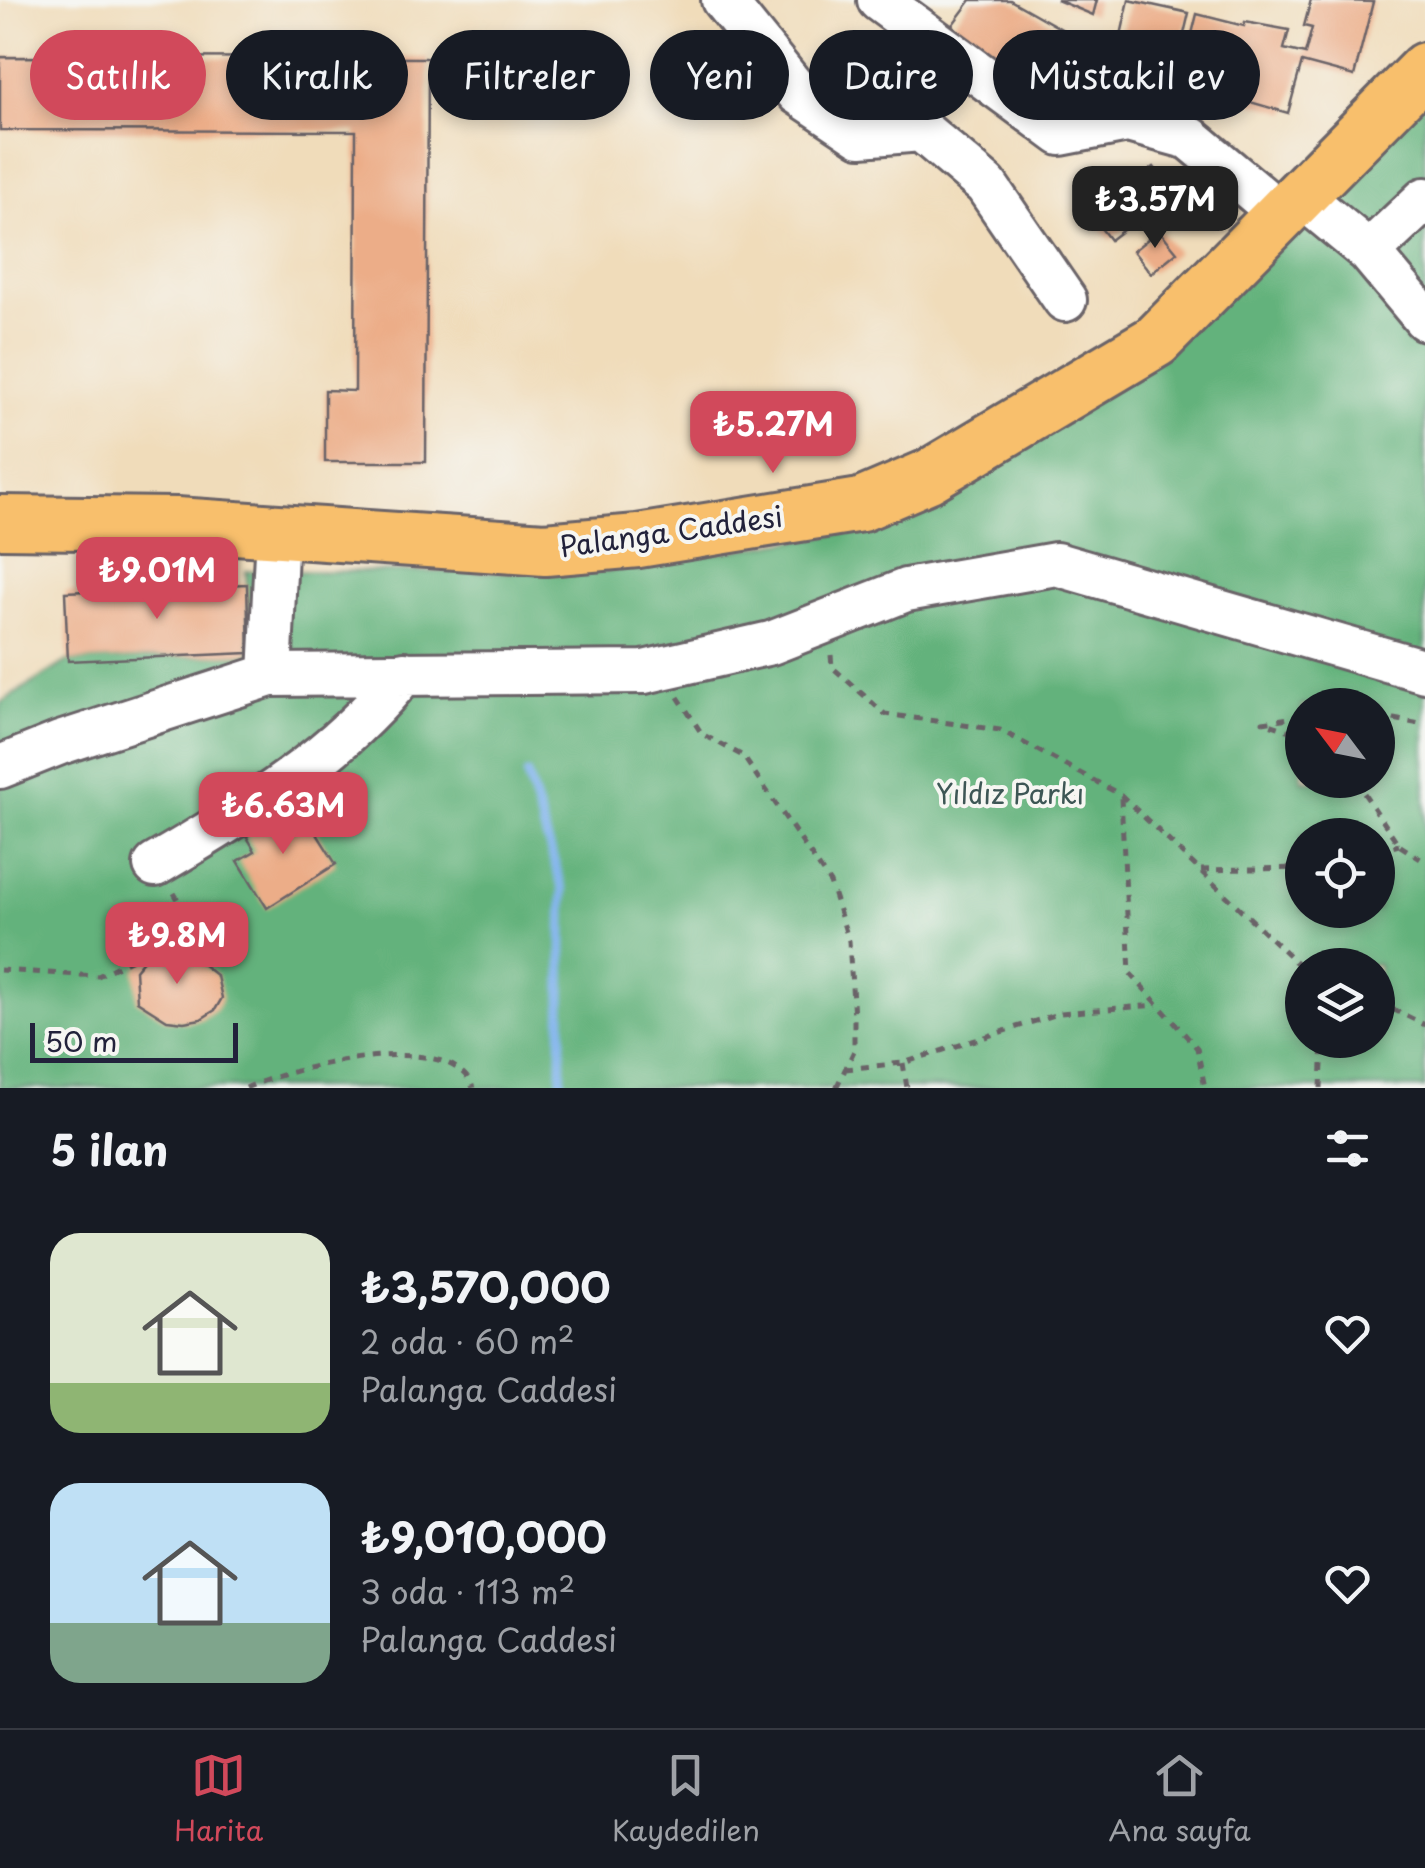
<!DOCTYPE html>
<html lang="tr">
<meta charset="utf-8">
<style>
:root{--surface:#171b24;--page:#20242c;--text:#f1f3f6;--muted:#9ea1a6;--line:#363941;--accent:#d1495b}
body{margin:0;font-family:"Playpen Sans",sans-serif;background:var(--page);color:var(--text);height:100vh;display:flex;flex-direction:column;font-size:38px;white-space:nowrap}
*{box-sizing:border-box;margin:0}
p{font-size:32px;color:var(--muted)}
.icon{flex:none;width:55px;height:55px;fill:none;stroke:currentColor;stroke-width:2;stroke-linecap:round;stroke-linejoin:round}
.map{position:relative;height:1088px;overflow:hidden}
.drawer{display:flex;flex-direction:column;background:var(--surface);flex:1}
.drawer>*{flex:none}
.banner{position:absolute;left:30px;top:30px;width:1365px;height:90px;display:flex;gap:20px}
.needle{width:65px;rotate:302deg}
.tools{position:absolute;left:1285px;top:688px;display:grid;gap:20px}
.tools a{display:grid;place-items:center;width:110px;height:110px;border-radius:50%;background:var(--surface);box-shadow:0 5px 15px #0003;font-size:50px}
.scale{position:absolute;left:30px;bottom:25px;width:208px;box-sizing:border-box;padding-left:10px;border:5px solid #22223b;border-top:0;font-size:28px;line-height:35px;white-space:nowrap;color:#22223b;-webkit-text-stroke:8px #f6f6f2;paint-order:stroke}
.price{position:absolute;translate:-50% -85px;padding:0 22px;border-radius:20px;background:var(--accent);color:#fff;font-size:32px;line-height:65px;filter:drop-shadow(0 2px 5px #0008)}
.price::after{content:'';position:absolute;left:50%;top:60px;width:30px;height:22px;margin-left:-15px;background:inherit;clip-path:polygon(0 0,100% 0,50% 100%)}
.price.on{background:#222;color:#fff}
ul{padding:0;list-style:none}
li{display:flex;align-items:center;gap:30px;height:250px;padding:0 50px}
li span{display:grid;place-items:center;flex:none;width:280px;height:200px;border-radius:30px;color:#555}
li>.icon{margin-inline-start:auto}
span .icon{width:120px;height:120px;fill:#fffc;stroke-width:1}
li b{font-size:42px}
h2{display:flex;justify-content:space-between;align-items:center;height:120px;padding:0 50px;font-size:42px}
.tag{padding:0 35px;border-radius:45px;background:var(--surface);box-shadow:0 5px 15px #0003;font-size:35px;line-height:90px}
.tag.on{background:var(--accent);color:#fff}
.dock{display:flex;justify-content:space-around;align-items:center;height:140px;border-top:2px solid var(--line);background:var(--surface);font-size:28px;color:var(--muted)}
.dock a{display:grid;justify-items:center;gap:5px}
.dock .on{color:var(--accent)}
.map>svg:first-child{display:block}
</style>
<div class="map">
<svg width="1425" height="1088" viewBox="0 0 1425 1088">
<rect width="100%" height="100%" fill="#f6f6f2"/>
<filter id="ink" filterUnits="userSpaceOnUse"><feTurbulence type="fractalNoise" baseFrequency=".01" numOctaves="2"/><feDisplacementMap in="SourceGraphic" scale="20" xChannelSelector="R" yChannelSelector="G"/><feConvolveMatrix kernelMatrix="1 2 1 2 8 2 1 2 1" color-interpolation-filters="sRGB"/></filter>
<filter id="wash" filterUnits="userSpaceOnUse"><feTurbulence type="fractalNoise" baseFrequency=".0048" numOctaves="4" result="noise"/><feDisplacementMap in="SourceGraphic" scale="40" xChannelSelector="R" yChannelSelector="G"/><feGaussianBlur stdDeviation="2.25" result="paint"/><feColorMatrix in="noise" values="0 0 0 0 0 0 0 0 0 0 0 0 0 0 0 0 0 1.4 0 .05"/><feComposite in="paint" operator="in"/></filter>
<g filter="url(#wash)">
<rect width="100%" height="100%" fill="#f0dcba"/>
<path fill="#64b27b" stroke="#436a5b" stroke-width="2.5" fill-rule="evenodd" d="M 1425,94 L 1425,1088 L 0,1088 L 0,703 L 68,661 L 249,653 L 246,571 L 599,572 L 896,524 L 987,470 ZM 1302,705 L 1378,705 L 1378,780 L 1302,780 ZM 1302,835 L 1378,835 L 1378,910 L 1302,910 ZM 1302,965 L 1378,965 L 1378,1040 L 1302,1040 Z"/>
<g fill="none" stroke-linecap="round" stroke-linejoin="round">
<path stroke="#7fb2ec" stroke-width="9" d="M 527,775 L 563,890 L 561,1088"/>
</g>
<g id="blocks">
<path fill="#ecad88" d="M 971,0 L 1010,0 L 1095,48 L 1064,98 L 947,32 Z
M 1057,0 L 1097,0 L 1093,15 Z
M 1129,0 L 1189,13 L 1171,88 L 1112,75 Z
M 1311,0 L 1373,2 L 1354,76 L 1302,62 L 1288,113 L 1250,102 L 1251,98 L 1227,89 L 1181,78 L 1197,14 L 1244,26 L 1245,22 L 1289,30 L 1284,49 L 1305,54 L 1312,28 L 1304,26 Z
M 0,57 L 428,58 L 426,462 L 325,462 L 325,390 L 355,391 L 356,131 L 0,130 Z
M 1154,167 L 1180,201 L 1147,226 L 1140,217 L 1110,240 L 1091,215 Z
M 1159,230 L 1177,252 L 1151,273 L 1133,251 Z
M 247,584 L 249,653 L 68,661 L 65,592 Z
M 267,811 L 281,815 L 290,829 L 307,818 L 336,864 L 267,908 L 238,861 L 255,851 L 247,837 L 249,822 Z
M 165,953 L 192,956 L 217,976 L 222,998 L 215,1010 L 201,1019 L 184,1022 L 167,1020 L 137,1001 L 135,970 L 146,957 Z"/>
</g>
</g>
<g filter="url(#ink)">
<use href="#blocks" fill-opacity="0" stroke="#6a6367" stroke-width="2.5"/>
<g fill="none" stroke-linecap="round" stroke-linejoin="round">
<g stroke="#6a6367" stroke-width="48">
<path id="minor" d="M 723,0 L 798,93 L 861,135 L 921,130 L 986,185 L 1065,300
M 879,0 L 1061,134 L 1128,121 L 1190,138 L 1282,215
M 1301,196 L 1369,252 L 1425,319
M 1369,252 L 1425,199
M 270,675 L 277,532
M 0,767 L 60,743 L 270,675 L 644,672 L 771,643 L 906,590 L 1056,564 L 1425,671
M 155,865 C 246,812 338,756 404,673"/>
</g>
<g stroke="#6a6367" stroke-width="58">
<path id="major" d="M 0,522 L 176,524 L 545,549 L 638,541 L 861,505 L 929,476 L 1156,341 L 1425,69"/>
</g>
<path stroke="#6a6367" stroke-width="5" stroke-dasharray="8 8" stroke-linecap="butt" d="M 831,655 L 832,667 L 885,714 L 1000,730 L 1121,795 L 1302,968
M 678,697 L 702,734 L 743,756 L 830,883 L 849,941 L 854,1017 L 854,1051 L 836,1088
M 1302,716 L 1263,722 L 1302,735
M 1378,716 L 1425,725
M 1355,780 L 1399,845 L 1425,862
M 1121,798 L 1130,973 L 1197,1048 L 1205,1088
M 1378,851 L 1399,845
M 1201,870 L 1302,868
M 0,970 L 98,976 L 195,927 L 174,893
M 1378,1002 L 1425,1025
M 903,1063 L 907,1088
M 845,1069 L 903,1063 L 1061,1013 L 1157,1005
M 246,1088 C 289,1068 451,1026 473,1088
M 1321,1088 L 1323,1040"/>
<use href="#minor" stroke="#fff" stroke-width="42"/>
<use href="#major" stroke="#f8bf6c" stroke-width="52"/>
</g>
</g>
<g text-anchor="middle" stroke-width="8" stroke-linejoin="round" paint-order="stroke">
<g font-size="28" fill="#22223b" stroke="#f6f6f2">
<text transform="translate(671 532) rotate(-8)" y="10">Palanga Caddesi</text>
</g>
<g font-size="28" fill="#3d5655" stroke="#f6f6f2">
<text x="1010" y="804">Yıldız Parkı</text>
</g>
</g>
</svg>
<div class="tools">
<a><svg class="needle" viewBox="-14 -14 28 28"><path d="M0-13l5 13h-10z" fill="#e53935"/><path d="M0 13l5-13h-10z" fill="#9ea1a6"/></svg></a>
<a><svg class="icon" aria-label="locate" viewBox="0 0 24 24"><circle cx="12" cy="12" r="6"/><path d="M12 2v4M12 18v4M2 12h4M18 12h4"/></svg></a>
<a><svg class="icon" aria-label="layers" viewBox="0 0 24 24"><path d="M12 4l9 5-9 5-9-5zM3 14l9 5 9-5"/></svg></a>
</div>
<div class="scale">50 m</div>
<b class="price on" style="left:1155px;top:251px">₺3.57M</b>
<b class="price" style="left:773px;top:476px">₺5.27M</b>
<b class="price" style="left:157px;top:622px">₺9.01M</b>
<b class="price" style="left:283px;top:857px">₺6.63M</b>
<b class="price" style="left:177px;top:987px">₺9.8M</b>
<div class="banner">
<a class="tag on">Satılık</a>
<a class="tag">Kiralık</a>
<a class="tag">Filtreler</a>
<a class="tag">Yeni</a>
<a class="tag">Daire</a>
<a class="tag">Müstakil ev</a>
</div>
</div>
<section class="drawer">
<h2>5 ilan<svg class="icon" aria-label="filters" viewBox="0 0 24 24"><path d="M4 7h16M4 17h16"/><circle cx="9" cy="7" r="2"/><circle cx="15" cy="17" r="2"/></svg></h2>
<ul>
<li><span style="background:linear-gradient(#dfe7d0 75%,#8fb573 0)"><svg class="icon" aria-label="home" viewBox="0 0 24 24"><path d="M3 11l9-7 9 7M6 9v11h12V9"/></svg></span><div><b>₺3,570,000</b><p>2 oda · 60 m²</p><p>Palanga Caddesi</p></div><svg class="icon" aria-label="heart" viewBox="0 0 24 24"><path d="M12 20l-8-8c-3-5 5-10 8-4 3-6 11-1 8 4z"/></svg></li>
<li><span style="background:linear-gradient(#bfe0f5 70%,#7fa58c 0)"><svg class="icon" aria-label="home" viewBox="0 0 24 24"><path d="M3 11l9-7 9 7M6 9v11h12V9"/></svg></span><div><b>₺9,010,000</b><p>3 oda · 113 m²</p><p>Palanga Caddesi</p></div><svg class="icon" aria-label="heart" viewBox="0 0 24 24"><path d="M12 20l-8-8c-3-5 5-10 8-4 3-6 11-1 8 4z"/></svg></li>
</ul>
</section>
<nav class="dock">
<a class="on"><svg class="icon" aria-label="map" viewBox="0 0 24 24"><path d="M3 6l6-2 6 2 6-2v14l-6 2-6-2-6 2zM9 4v14M15 6v14"/></svg>Harita</a>
<a><svg class="icon" aria-label="saved" viewBox="0 0 24 24"><path d="M7 4h10v16l-5-4-5 4z"/></svg>Kaydedilen</a>
<a><svg class="icon" aria-label="home" viewBox="0 0 24 24"><path d="M3 11l9-7 9 7M6 9v11h12V9"/></svg>Ana sayfa</a>
</nav>
